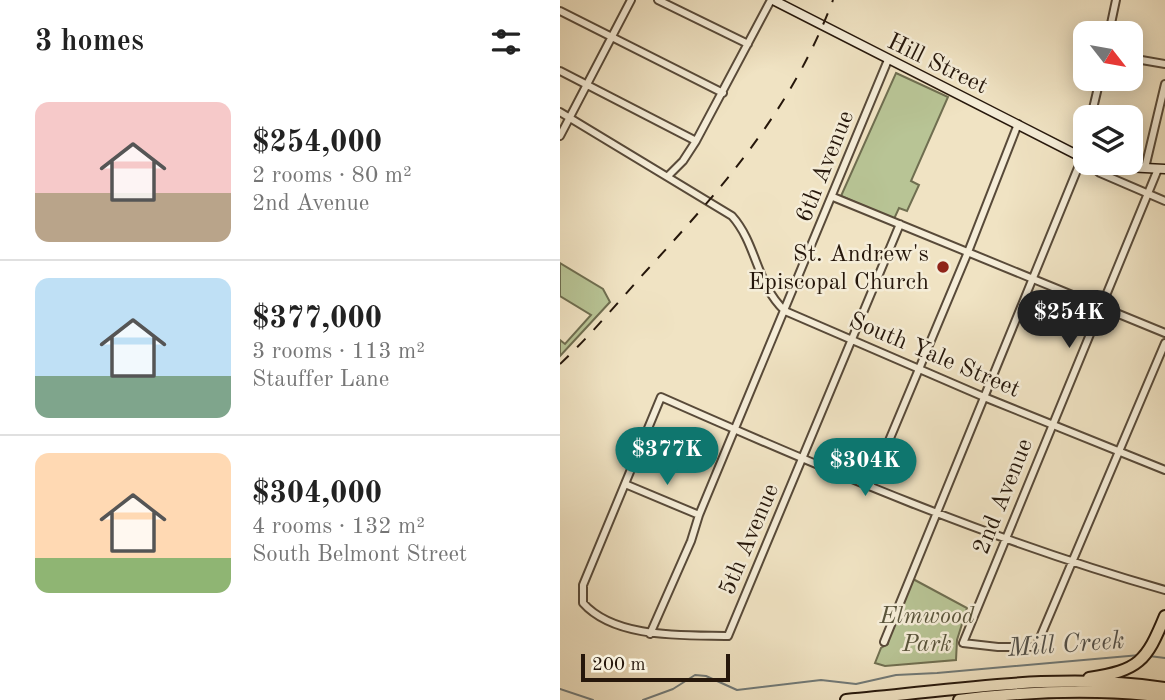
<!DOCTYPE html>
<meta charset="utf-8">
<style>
:root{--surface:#fff;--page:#f2f2f2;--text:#222;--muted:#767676;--line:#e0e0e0;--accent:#0f766e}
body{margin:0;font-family:"Old Standard TT",serif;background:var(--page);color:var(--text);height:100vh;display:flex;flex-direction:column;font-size:26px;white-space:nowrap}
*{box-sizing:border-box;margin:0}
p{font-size:23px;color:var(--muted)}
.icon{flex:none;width:38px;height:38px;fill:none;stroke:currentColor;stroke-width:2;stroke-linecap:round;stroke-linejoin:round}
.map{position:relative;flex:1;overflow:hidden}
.drawer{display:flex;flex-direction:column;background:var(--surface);width:560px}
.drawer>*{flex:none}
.needle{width:46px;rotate:121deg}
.fabs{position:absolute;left:513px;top:21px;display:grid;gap:14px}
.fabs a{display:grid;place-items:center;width:70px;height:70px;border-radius:14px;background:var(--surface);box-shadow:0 4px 18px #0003;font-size:35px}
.scale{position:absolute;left:21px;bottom:18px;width:149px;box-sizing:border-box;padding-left:7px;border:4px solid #26170b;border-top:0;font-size:19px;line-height:24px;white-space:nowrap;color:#26170b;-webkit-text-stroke:5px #f5edd8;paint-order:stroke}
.price{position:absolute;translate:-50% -60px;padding:0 16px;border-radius:24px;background:var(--accent);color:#fff;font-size:23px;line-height:46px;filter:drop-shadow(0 2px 4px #0008)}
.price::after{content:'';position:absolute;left:50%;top:42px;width:21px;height:16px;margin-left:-10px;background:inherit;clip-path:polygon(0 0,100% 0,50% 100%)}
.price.on{background:#222;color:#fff}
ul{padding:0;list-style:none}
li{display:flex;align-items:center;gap:21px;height:175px;padding:0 35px}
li+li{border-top:2px solid var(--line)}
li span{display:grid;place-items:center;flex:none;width:196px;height:140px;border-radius:14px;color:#555}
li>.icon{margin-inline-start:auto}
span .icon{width:84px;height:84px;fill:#fffc;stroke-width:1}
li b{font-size:30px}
h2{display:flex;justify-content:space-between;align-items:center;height:84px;padding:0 35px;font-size:30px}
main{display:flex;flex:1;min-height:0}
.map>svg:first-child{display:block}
</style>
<main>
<section class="drawer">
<h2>3 homes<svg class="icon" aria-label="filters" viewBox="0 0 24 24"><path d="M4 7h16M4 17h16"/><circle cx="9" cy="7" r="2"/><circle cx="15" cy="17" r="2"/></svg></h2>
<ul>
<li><span style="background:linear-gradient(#f6c9c9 65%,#b9a48a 0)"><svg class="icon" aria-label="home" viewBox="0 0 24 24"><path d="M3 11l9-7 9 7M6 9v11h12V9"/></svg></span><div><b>$254,000</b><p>2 rooms · 80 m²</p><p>2nd Avenue</p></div></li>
<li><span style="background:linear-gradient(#bfe0f5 70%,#7fa58c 0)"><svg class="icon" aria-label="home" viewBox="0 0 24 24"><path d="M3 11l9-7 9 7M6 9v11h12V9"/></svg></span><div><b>$377,000</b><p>3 rooms · 113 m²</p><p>Stauffer Lane</p></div></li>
<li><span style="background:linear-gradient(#ffd9b3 75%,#8fb573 0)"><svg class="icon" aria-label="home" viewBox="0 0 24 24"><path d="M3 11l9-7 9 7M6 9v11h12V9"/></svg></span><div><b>$304,000</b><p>4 rooms · 132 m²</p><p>South Belmont Street</p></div></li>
</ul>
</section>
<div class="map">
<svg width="605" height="700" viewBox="0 0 605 700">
<rect width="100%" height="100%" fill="#f0e3c3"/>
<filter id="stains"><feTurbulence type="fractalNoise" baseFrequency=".00286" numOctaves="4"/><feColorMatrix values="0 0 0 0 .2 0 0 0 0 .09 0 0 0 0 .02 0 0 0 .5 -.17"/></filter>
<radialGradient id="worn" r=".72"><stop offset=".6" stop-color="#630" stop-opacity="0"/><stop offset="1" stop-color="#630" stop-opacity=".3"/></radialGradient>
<path fill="#b8c495" stroke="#6f6e50" stroke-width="2" d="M 336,73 L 388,97 L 351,181 L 359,185 L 347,211 L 339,208 L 334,219 L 281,196 Z
M 0,263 L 43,289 L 50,302 L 0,356 L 0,340 L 5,344 L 31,315 L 0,296 Z
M 353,579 L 407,608 L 397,640 L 396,660 L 325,666 L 315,663 L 321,648 L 328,644 L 329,635 Z"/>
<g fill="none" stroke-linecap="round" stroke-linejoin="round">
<path stroke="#707977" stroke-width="2" d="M 589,656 L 605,658
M 0,689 L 33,700
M 83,700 L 113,689 L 135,675 L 146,676 L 177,690 L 261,680 L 296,684 L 336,675 L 377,673 L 580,655"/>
<g stroke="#584a39" stroke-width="10">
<path id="minor" d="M 98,0 L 188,44
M 0,11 L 163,93
M 549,33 L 556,0
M 570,58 L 605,64
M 0,71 L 136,141
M 0,112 L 172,216 C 197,244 196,284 225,311 L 424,397 L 605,470
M 531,117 L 540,79
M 0,136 L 71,0
M 527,163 L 540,173 L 605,201
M 585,168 L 605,84
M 598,169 L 403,643 L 438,647 L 476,647 L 605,343
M 108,176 L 123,161 L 136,141 L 211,0
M 273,197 L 605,333
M 340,224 C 282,361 226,499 168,636 C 124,635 55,639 23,603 L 23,585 L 101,397 C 266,470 432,541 605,590
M 65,484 L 139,515
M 310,486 L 408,252 L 458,124
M 90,634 L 131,541 L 139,515 L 328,60
M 324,642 L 522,158 L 525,143"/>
</g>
<g stroke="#26170b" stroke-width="11">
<path id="secondary" d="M 213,0 L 525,159
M 538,163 L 565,167 L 605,169"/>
</g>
<g stroke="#26170b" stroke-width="14">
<path id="motorway" d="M 529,678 C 579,670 586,662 605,616
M 286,700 C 391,691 500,671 605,688
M 399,700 C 468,691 536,688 605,697"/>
</g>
<use href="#minor" stroke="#f5edd8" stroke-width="6"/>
<use href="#secondary" stroke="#f5edd8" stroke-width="8"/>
<use href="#motorway" stroke="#f0e3c3" stroke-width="10"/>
<path stroke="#26170b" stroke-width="2" stroke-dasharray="12 12" stroke-linecap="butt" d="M 0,364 C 31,335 59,301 87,270 C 164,186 232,109 273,0"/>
</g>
<circle fill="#8f2418" stroke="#f5edd8" stroke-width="2.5" cx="383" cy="267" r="7"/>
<g text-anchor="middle" stroke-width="5" stroke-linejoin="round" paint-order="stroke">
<g font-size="24" fill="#26170b" stroke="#f5edd8">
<text transform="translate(378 63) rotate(26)" y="8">Hill Street</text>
<text transform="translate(264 166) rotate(-68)" y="8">6th Avenue</text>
<text transform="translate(375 354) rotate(23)" y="8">South Yale Street</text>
<text transform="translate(442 496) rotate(-68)" y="8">2nd Avenue</text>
<text transform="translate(188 539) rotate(-67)" y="8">5th Avenue</text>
</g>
<g font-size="24" fill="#26170b" stroke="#f5edd8" text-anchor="end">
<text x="369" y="261">St. Andrew's<tspan x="369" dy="28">Episcopal Church</tspan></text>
</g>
<g font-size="24" font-style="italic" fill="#59543b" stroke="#f5edd8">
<text x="367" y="623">Elmwood<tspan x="367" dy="28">Park</tspan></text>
</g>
<g font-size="26" font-style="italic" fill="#51504a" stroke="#f5edd8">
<text transform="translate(506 643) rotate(-4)" y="9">Mill Creek</text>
</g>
</g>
<rect width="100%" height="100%" filter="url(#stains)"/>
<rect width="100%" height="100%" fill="url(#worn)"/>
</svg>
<div class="fabs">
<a><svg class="needle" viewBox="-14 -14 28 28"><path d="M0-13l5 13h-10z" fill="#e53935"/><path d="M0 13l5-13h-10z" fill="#767676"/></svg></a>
<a><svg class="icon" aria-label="layers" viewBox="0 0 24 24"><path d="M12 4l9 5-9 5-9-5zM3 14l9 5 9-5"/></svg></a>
</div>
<div class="scale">200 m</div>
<b class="price on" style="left:509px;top:350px">$254K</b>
<b class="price" style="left:107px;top:487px">$377K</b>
<b class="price" style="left:305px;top:498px">$304K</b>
</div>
</main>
